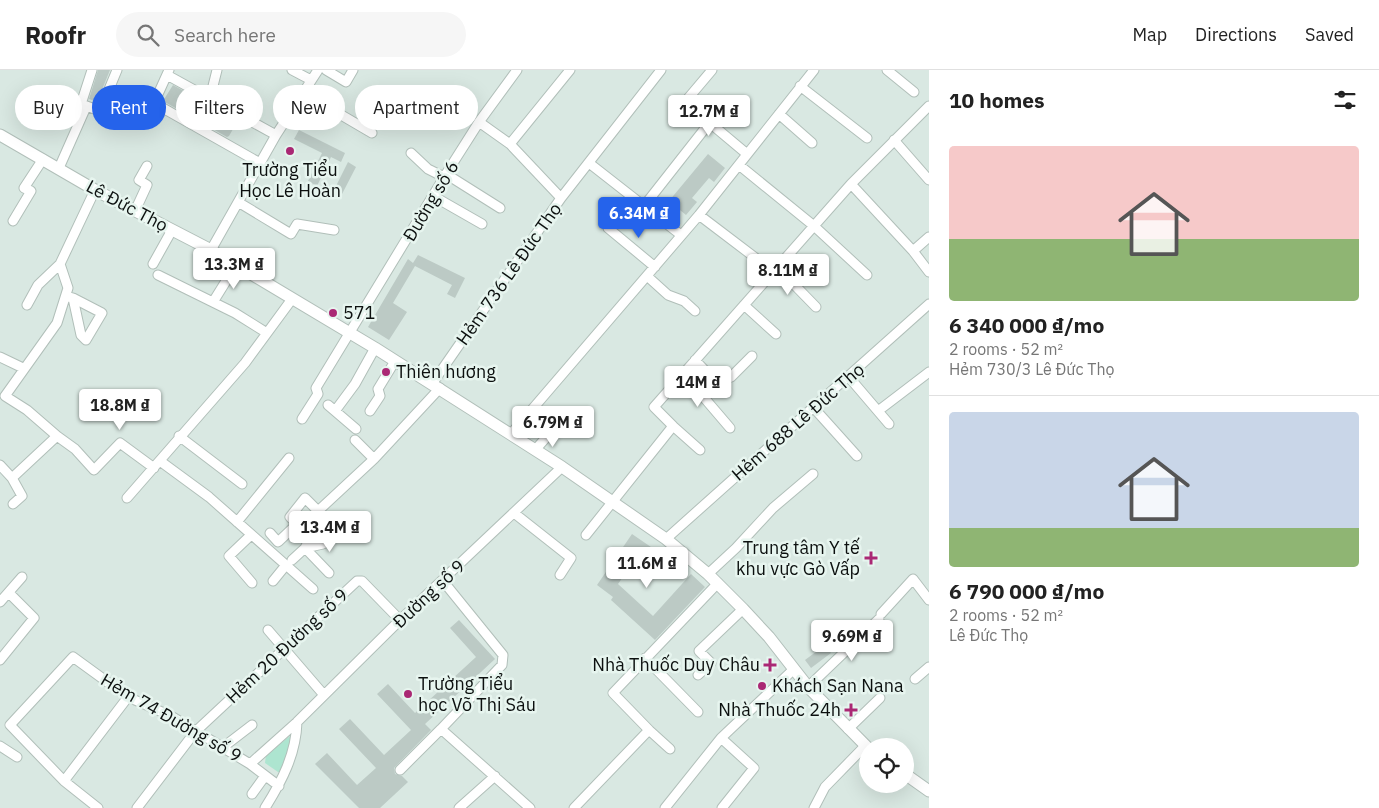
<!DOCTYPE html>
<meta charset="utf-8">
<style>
:root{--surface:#fff;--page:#f6f6f6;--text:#222;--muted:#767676;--line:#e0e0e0;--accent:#2563eb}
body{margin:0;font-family:"IBM Plex Sans",sans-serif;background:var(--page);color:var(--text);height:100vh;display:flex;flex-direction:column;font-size:19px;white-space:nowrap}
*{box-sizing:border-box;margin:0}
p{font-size:16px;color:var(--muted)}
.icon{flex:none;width:28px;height:28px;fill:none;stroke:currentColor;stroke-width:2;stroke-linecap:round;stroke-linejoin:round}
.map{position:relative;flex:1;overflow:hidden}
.panel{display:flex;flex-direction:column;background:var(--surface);width:450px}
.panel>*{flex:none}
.banner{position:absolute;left:15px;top:15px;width:475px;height:45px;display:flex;gap:10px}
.buttons{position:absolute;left:859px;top:668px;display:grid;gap:10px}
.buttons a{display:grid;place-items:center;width:55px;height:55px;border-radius:50%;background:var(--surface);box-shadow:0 5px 20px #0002;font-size:25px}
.price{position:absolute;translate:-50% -42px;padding:0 11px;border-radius:5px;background:#fff;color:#222;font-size:16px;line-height:32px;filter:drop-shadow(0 1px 2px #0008)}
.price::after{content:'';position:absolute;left:50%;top:30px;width:15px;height:11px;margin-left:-8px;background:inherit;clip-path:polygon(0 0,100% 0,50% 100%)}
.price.on{background:var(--accent);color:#fff}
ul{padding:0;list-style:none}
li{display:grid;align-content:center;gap:10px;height:265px;padding:0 20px}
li+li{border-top:1px solid var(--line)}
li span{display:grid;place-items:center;height:155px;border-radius:5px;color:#555}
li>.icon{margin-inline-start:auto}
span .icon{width:90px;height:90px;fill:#fffc;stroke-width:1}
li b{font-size:21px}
h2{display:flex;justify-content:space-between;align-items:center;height:60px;padding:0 20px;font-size:21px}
.chip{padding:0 18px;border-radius:22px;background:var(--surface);box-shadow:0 5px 20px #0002;font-size:18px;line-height:45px}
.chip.on{background:var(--accent);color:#fff}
header{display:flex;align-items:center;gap:30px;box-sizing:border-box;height:70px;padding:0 25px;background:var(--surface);border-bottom:1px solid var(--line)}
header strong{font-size:24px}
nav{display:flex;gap:28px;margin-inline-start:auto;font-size:18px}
.search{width:350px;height:45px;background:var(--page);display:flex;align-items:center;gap:12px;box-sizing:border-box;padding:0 18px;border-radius:28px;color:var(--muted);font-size:19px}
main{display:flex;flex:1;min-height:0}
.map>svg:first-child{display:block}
</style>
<header>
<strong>Roofr</strong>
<div class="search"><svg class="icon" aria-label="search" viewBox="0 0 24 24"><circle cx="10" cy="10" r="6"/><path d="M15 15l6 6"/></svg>Search here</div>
<nav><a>Map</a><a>Directions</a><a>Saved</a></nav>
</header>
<main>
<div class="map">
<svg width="929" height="738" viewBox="0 0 929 738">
<rect width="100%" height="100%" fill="#d9e8e2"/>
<path fill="#ade5d0" d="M 290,666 L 292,667 L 282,702 L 278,702 L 265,693 L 266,685 Z"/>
<path fill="#bccac5" d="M 98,0 L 110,0 L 97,32 L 89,29 Z
M 173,15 L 236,50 L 234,53 L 236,54 L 229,66 L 227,67 L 163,31 Z
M 299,60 L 345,83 L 341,92 L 331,87 L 317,116 L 308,111 L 322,83 L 294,69 Z
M 708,84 L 725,98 L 714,112 L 709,108 L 692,128 L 697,132 L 686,145 L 669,131 Z
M 348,92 L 356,97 L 341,126 L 333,122 Z
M 418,185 L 465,208 L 455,228 L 447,224 L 452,215 L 415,196 L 393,233 L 407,242 L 389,270 L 368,257 L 408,189 L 413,193 Z
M 632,464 L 667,488 L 659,500 L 638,485 L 618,514 L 653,546 L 691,504 L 705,517 L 655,570 L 611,530 L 613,527 L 597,515 Z
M 459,550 L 495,589 L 425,654 L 431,660 L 394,698 L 395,704 L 402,706 L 408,712 L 380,738 L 359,738 L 315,694 L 327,683 L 357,715 L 376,698 L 339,659 L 350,649 L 384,685 L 411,660 L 377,624 L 388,614 L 415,643 L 476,587 L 450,558 Z
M 825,575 L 831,583 L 811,598 L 805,590 Z"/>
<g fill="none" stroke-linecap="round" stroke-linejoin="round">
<g stroke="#b1bfb9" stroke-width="11">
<path id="minor" d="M 92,0 L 81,34 L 100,41 L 117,0
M 169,0 L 154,33 L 260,93
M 292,0 L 311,10
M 326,0 L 346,12 L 353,0
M 712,0 L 685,32 L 747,84
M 887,0 L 914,22
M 167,5 L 276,65
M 800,16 L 867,68
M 302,22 L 372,63
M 210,28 L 217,0
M 779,44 L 812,73
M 479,52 L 510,74 L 561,128
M 894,70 L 929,110
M 510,74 L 570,0
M 411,83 L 428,99 L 444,107
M 589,93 L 681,165
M 739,95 L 814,156 L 867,205
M 59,98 L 86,37
M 446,104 L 500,138
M 851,114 L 913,181 L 929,202
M 433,126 L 482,154
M 238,132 L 291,164 L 297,154 L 334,160
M 644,136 L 710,52
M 135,141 L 147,115 L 139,110 L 147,96
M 699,145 L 774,202
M 13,151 L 31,121 L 24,118 L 43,89
M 608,158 L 655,197
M 211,180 L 276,65 L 318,0
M 913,181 L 929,167
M 153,194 L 172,160
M 778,198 L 816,237
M 158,205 L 235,243 L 267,263
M 647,206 L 668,225 L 684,231 L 695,241
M 66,226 L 73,228 L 81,265 L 86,270 L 102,243 L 73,228
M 213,232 L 236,195
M 27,235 L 38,215 L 60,194
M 744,235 L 776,264
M 0,287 L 23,298
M 695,290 L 714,310 L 719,312 L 731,307 L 752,286
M 683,303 L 730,358
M 848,306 L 889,354
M 432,314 L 561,128 L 661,0
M 328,335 L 356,359
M 813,337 L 857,386
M 335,341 L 355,314 L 375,278
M 370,341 L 380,326 L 378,319 L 395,291
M 878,341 L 929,302
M 302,349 L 318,324 L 316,318 L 446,104 L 479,52 L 517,0
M 673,356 L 700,380
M 511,364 L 699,145 L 814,0
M 57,366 L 75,379 L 94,400 L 120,373 L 154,398
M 179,366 L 242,414
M 355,370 L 374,389
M 535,380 L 552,361
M 160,391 L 209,427 L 313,519
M 0,395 L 12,408 L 57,366 L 27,340 L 5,326 L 57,253 L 68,218 L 60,194 L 95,120
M 12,408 L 22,426 L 13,434
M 127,428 L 245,293 L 292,229
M 514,443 L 571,488 L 560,505
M 237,452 L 289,388
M 297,454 L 290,447 L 305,428 L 318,441
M 270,463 L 278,472 L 297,454 L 302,460 L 311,462
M 251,465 L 229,486 L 252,513
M 586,465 L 673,356 L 654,337 L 851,114 L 929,36
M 666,469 L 929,234
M 292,490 L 305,478 L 323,474 L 326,465 L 337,455
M 329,503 L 305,478 L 319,450 L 318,441 L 374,389 L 440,318
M 708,504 L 736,478 L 773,438 L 813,404
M 273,511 L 286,495
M 443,511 L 503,585 L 502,595 L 441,659 L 530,738
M 0,532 L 22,507
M 881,544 L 913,509 L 929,530
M 268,560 L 324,625
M 645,588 L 698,642
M 0,590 L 34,548 L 9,523
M 698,605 L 711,593 L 699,581 L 743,539
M 915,609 L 929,597
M 808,617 L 879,549
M 848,659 L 880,628
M 649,660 L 670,679
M 721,668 L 754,698 L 722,738
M 0,676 L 17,687
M 222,678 L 252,655
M 400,700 L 441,659
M 64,711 L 128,627
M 279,716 L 250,694 L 297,652
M 252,724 L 265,706
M 98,738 L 64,711 L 10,655 L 73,587 L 128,627 L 171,646 L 250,694
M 137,738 L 195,662 L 357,511 L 362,511 L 400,550
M 265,738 C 282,711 296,684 297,652 L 400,550 L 562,397
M 459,738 L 495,706
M 574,738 L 649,660 L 613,623 L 718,513
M 665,738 L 721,668 L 794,599
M 814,738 L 825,717 L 865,676"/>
</g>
<g stroke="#b1bfb9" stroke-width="13">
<path id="major" d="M 0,65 L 95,120 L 211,180 L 375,278 L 562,397 L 666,469 L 708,504 L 743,539 L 769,567 L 808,617 L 868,678
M 905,704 L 929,721"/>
</g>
<use href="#minor" stroke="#fff" stroke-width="9"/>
<use href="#major" stroke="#fff" stroke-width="11"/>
</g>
<g fill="#aa2874" stroke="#e7f5ef" stroke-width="2">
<circle cx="290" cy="81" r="5"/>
<circle cx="333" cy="243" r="5"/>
<circle cx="386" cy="302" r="5"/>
<path d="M868.5 480.5h5v5h5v5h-5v5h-5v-5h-5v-5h5z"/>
<path d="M767.5 587.5h5v5h5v5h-5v5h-5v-5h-5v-5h5z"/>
<circle cx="762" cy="616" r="5"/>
<circle cx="408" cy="624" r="5"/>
<path d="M848.5 632.5h5v5h5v5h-5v5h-5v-5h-5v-5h5z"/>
</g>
<g text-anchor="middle" stroke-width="5" stroke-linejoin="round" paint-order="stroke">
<g font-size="18" fill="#0c100f" stroke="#e7f5ef" text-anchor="start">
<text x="290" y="106" text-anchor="middle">Trường Tiểu<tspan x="290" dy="21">Học Lê Hoàn</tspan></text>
<text x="343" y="249">571</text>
<text x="396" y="308">Thiên hương</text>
<text x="860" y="484" text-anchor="end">Trung tâm Y tế<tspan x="860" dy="21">khu vực Gò Vấp</tspan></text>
<text x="760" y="601" text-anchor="end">Nhà Thuốc Duy Châu</text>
<text x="418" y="620">Trường Tiểu<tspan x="418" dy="21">học Võ Thị Sáu</tspan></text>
<text x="772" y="622">Khách Sạn Nana</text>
<text x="841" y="646" text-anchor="end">Nhà Thuốc 24h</text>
</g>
<g font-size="18" fill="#0c100f" stroke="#e7f5ef">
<text transform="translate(431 131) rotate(-59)" y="6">Đường số 6</text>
<text transform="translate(127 136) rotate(28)" y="6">Lê Đức Thọ</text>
<text transform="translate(509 204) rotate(-55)" y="6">Hẻm 736 Lê Đức Thọ</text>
<text transform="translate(798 352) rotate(-41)" y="6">Hẻm 688 Lê Đức Thọ</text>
<text transform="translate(429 524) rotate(-43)" y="6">Đường số 9</text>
<text transform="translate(287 576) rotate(-43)" y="6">Hẻm 20 Đường số 9</text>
<text transform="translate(171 648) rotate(30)" y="6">Hẻm 74 Đường số 9</text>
</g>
</g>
</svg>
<div class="buttons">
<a><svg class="icon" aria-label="locate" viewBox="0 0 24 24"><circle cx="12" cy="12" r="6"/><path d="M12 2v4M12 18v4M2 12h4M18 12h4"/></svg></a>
</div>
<b class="price" style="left:709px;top:67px">12.7M ₫</b>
<b class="price on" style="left:639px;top:169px">6.34M ₫</b>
<b class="price" style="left:234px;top:220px">13.3M ₫</b>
<b class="price" style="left:788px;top:226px">8.11M ₫</b>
<b class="price" style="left:698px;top:338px">14M ₫</b>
<b class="price" style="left:120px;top:361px">18.8M ₫</b>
<b class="price" style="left:553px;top:378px">6.79M ₫</b>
<b class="price" style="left:330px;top:483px">13.4M ₫</b>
<b class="price" style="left:647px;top:519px">11.6M ₫</b>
<b class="price" style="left:852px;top:592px">9.69M ₫</b>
<div class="banner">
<a class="chip">Buy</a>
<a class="chip on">Rent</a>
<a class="chip">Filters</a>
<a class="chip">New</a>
<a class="chip">Apartment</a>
</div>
</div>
<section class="panel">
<h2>10 homes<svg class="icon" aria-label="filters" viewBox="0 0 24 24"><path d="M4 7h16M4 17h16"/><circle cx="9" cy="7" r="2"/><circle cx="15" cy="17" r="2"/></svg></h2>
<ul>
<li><span style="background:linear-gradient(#f6c9c9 60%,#8fb573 0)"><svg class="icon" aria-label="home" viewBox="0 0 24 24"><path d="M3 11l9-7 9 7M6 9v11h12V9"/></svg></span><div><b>6 340 000 ₫/mo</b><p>2 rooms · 52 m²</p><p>Hẻm 730/3 Lê Đức Thọ</p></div></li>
<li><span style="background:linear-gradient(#c9d6e8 75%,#8fb573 0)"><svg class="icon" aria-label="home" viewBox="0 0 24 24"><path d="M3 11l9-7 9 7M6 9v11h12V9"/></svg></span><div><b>6 790 000 ₫/mo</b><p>2 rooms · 52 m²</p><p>Lê Đức Thọ</p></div></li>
</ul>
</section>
</main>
